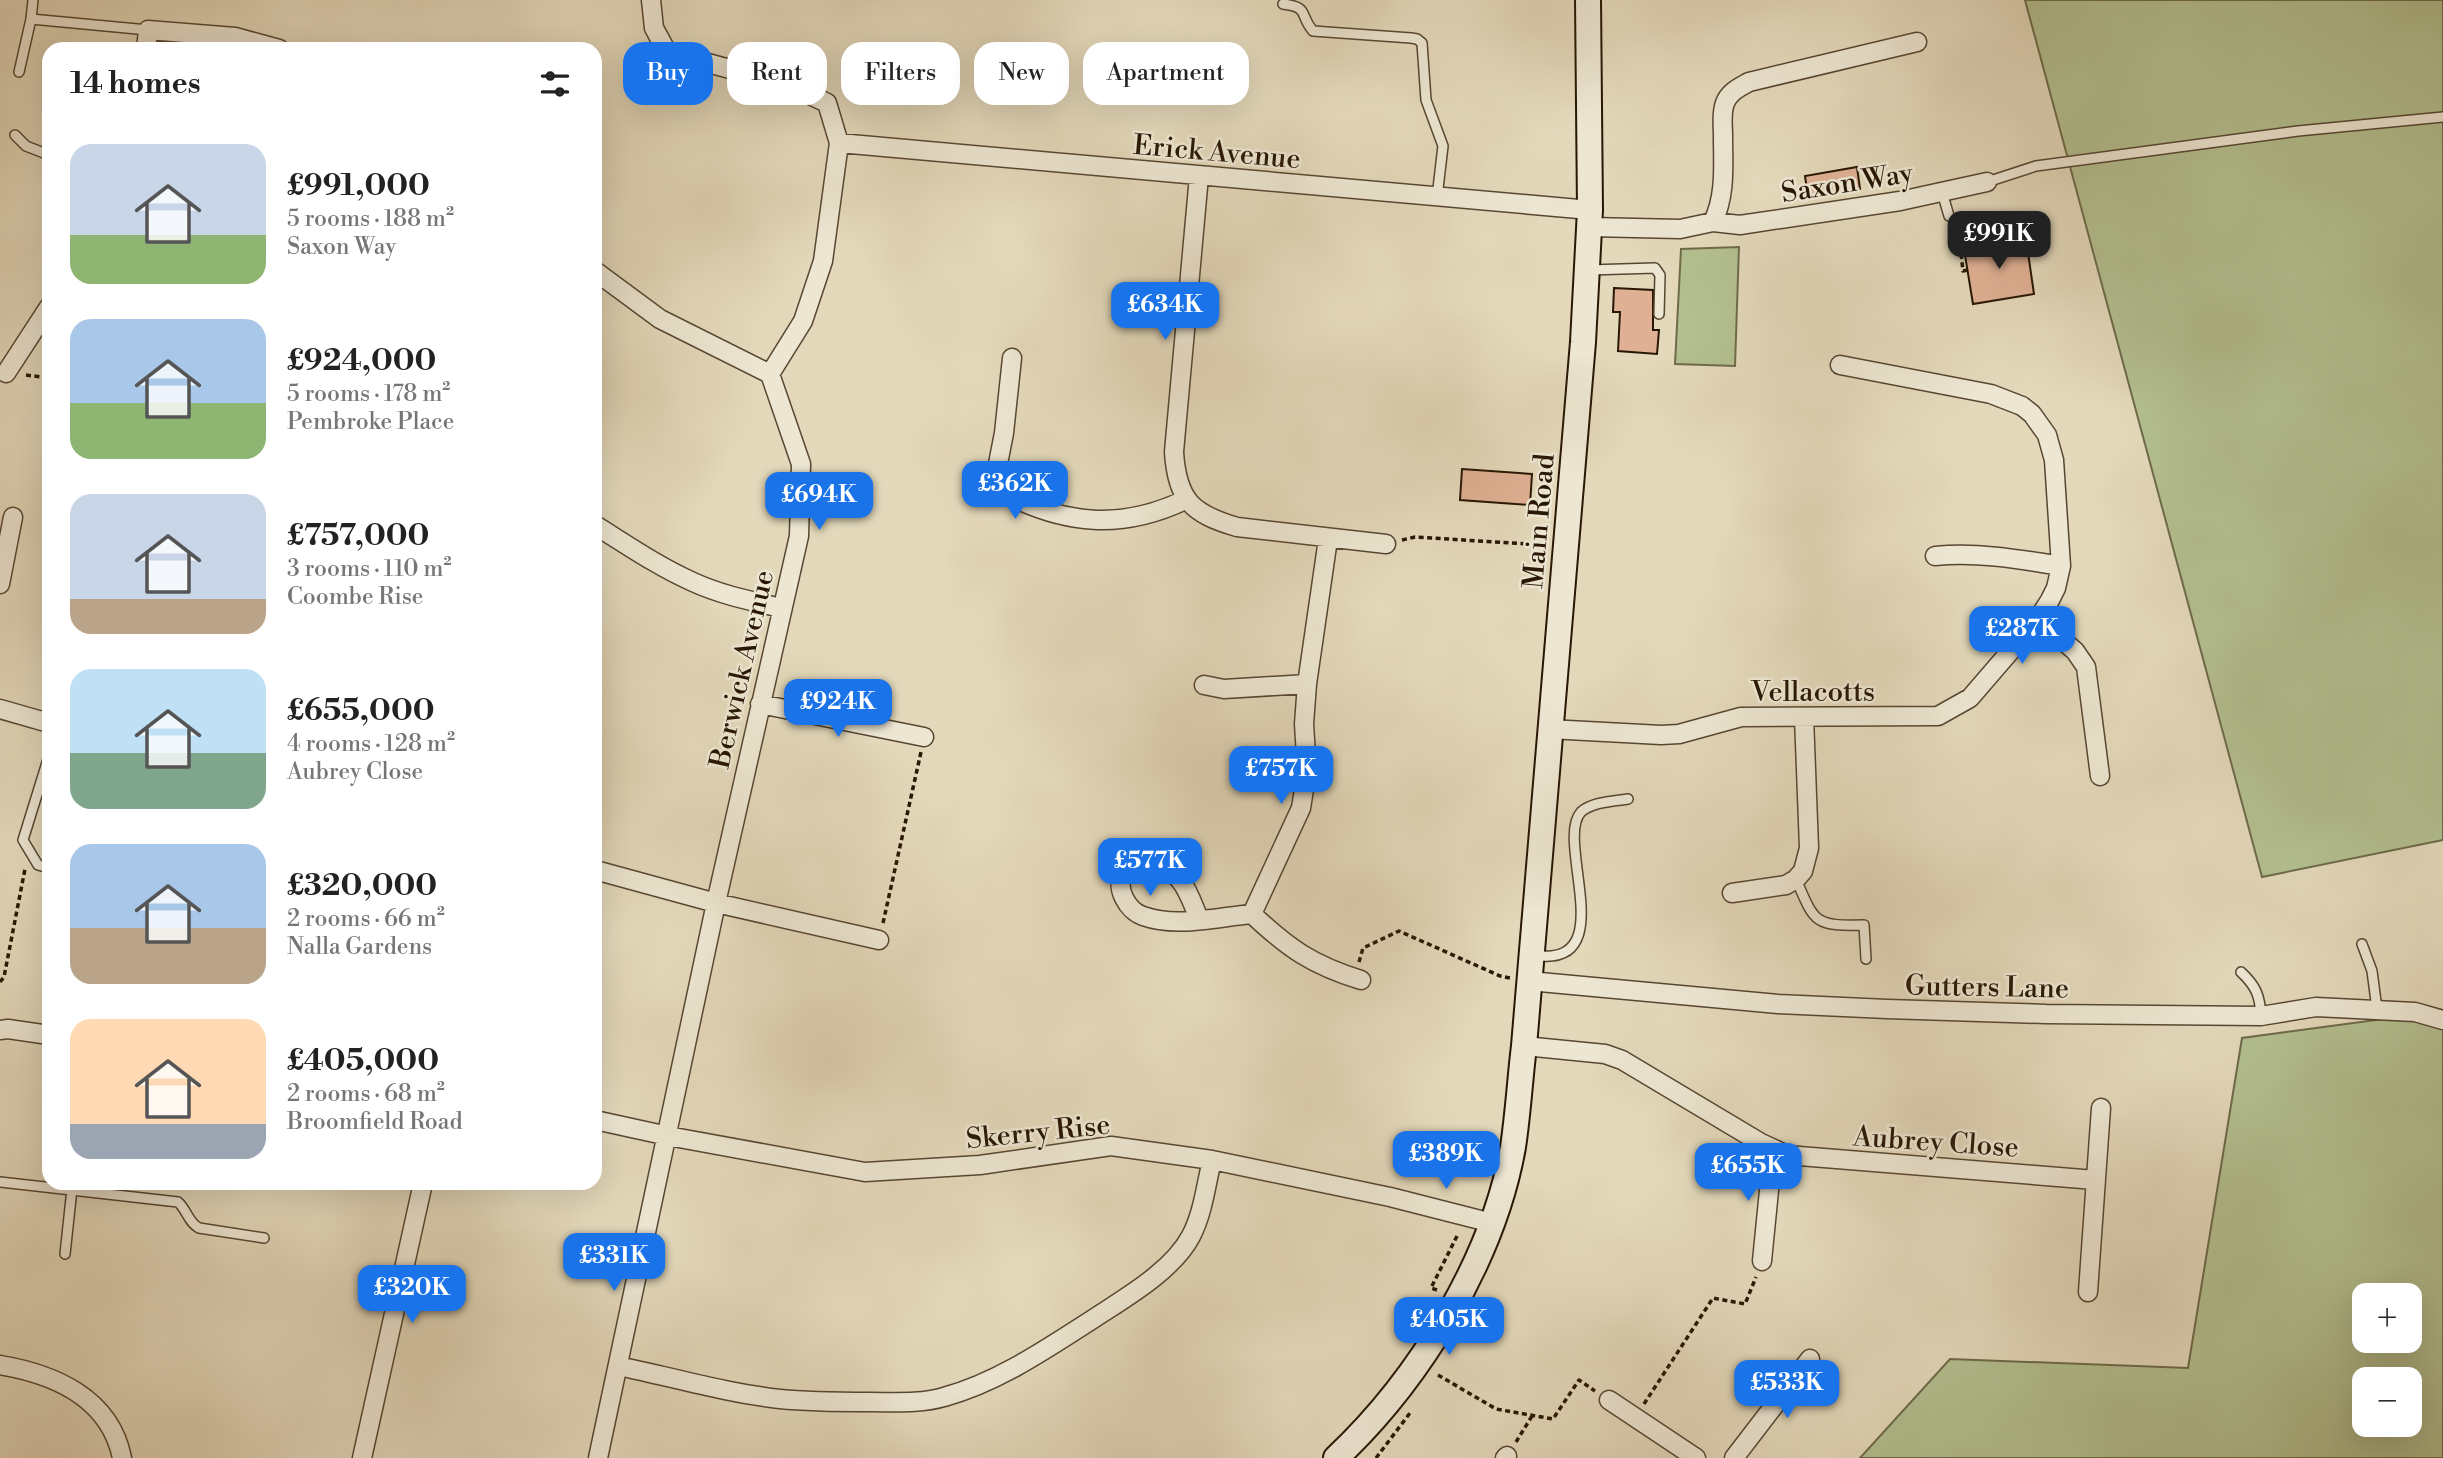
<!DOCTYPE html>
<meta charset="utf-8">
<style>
:root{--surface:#fff;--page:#f6f6f6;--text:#222;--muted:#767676;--accent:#1a73e8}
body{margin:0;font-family:"Libre Bodoni",serif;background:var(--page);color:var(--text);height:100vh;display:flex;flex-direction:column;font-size:26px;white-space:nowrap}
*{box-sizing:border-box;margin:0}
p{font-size:23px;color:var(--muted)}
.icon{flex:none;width:38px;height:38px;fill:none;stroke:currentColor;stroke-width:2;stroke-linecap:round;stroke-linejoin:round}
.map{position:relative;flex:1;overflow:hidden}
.sheet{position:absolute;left:42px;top:42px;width:560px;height:1148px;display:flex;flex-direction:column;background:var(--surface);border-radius:21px;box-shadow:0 7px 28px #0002}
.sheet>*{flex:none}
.top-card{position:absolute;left:623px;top:42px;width:665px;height:63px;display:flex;gap:14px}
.controls{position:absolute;left:2352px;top:1283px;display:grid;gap:14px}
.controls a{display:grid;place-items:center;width:70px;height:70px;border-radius:14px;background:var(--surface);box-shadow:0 7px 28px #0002;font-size:35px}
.price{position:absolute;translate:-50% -60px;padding:0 16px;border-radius:14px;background:var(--accent);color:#fff;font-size:23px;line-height:46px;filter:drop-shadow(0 2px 4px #0008)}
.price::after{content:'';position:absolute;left:50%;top:42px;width:21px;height:16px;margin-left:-10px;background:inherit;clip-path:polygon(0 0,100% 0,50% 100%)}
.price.selected{background:#222;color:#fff}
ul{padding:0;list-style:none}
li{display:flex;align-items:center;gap:21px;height:175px;padding:0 28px}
li span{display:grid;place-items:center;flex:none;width:196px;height:140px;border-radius:21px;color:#555}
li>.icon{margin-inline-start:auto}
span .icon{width:84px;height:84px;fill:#fffc;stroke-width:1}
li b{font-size:30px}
h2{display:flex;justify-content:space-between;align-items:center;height:84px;padding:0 28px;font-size:30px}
.pill{padding:0 24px;border-radius:21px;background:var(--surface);box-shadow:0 7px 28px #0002;font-size:24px;line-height:63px}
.pill.selected{background:var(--accent);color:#fff}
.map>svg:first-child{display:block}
</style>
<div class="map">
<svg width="2443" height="1458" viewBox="0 0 2443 1458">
<rect width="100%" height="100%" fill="#e3d8ba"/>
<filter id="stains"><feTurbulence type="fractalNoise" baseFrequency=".00286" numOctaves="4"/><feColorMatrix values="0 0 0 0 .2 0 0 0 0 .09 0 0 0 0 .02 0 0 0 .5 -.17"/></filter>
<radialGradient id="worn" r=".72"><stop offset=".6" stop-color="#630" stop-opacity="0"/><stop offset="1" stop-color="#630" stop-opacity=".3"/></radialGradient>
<path fill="#b3bf90" stroke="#6e6b4a" stroke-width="2" fill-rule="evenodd" d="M 2025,0 L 2443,0 L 2443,840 L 2262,877 Z
M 1739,247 L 1735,366 L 1675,364 L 1681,249 Z
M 2443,1011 L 2443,1458 L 1860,1458 L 1950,1359 L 2188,1368 L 2242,1038 ZM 2364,1295 L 2410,1295 L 2410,1340 L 2364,1340 ZM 2364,1379 L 2410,1379 L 2410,1424 L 2364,1424 Z"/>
<path fill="#dfb093" stroke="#281704" stroke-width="2" d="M 1857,167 L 1860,189 L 1808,197 L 1805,176 Z
M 2026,239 L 2034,294 L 1973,304 L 1964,249 Z
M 1614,288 L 1653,290 L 1653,330 L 1659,330 L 1657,354 L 1618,351 L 1620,312 L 1613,312 Z
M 1462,469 L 1532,474 L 1530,505 L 1460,500 Z"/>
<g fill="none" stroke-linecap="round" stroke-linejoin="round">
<g stroke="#574732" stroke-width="12">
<path id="service" d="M 1283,4 C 1310,7 1299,15 1313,31 L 1411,38 L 1417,39 L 1422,43 L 1426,100 L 1443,146 L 1437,197
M 31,19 L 148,30
M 19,72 L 31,19 L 33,0
M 15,135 L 26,146 L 49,155
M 1987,182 L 2036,166 L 2298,131 L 2443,117
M 1942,192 L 1949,216
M 1589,270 L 1655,268 L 1660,275 L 1659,314
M 49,756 L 23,840 L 38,865 L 49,868
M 1796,879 C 1815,924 1815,926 1864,925 L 1866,959
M 2362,944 L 2372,971 L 2377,1009
M 1533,955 C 1623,970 1554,841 1581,812 C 1592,802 1614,801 1628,799
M 2241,972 C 2256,986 2260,996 2261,1016
M 0,1182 L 178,1202 C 187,1210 188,1222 199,1228 L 264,1238
M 65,1254 L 72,1189"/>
</g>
<g stroke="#574732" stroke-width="21">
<path id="minor" d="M 651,0 L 654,28 L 667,52 L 789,85 L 827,103 L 839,143 L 823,261 L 803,321 L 770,374
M 146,49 L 148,30 L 235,37 L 279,49
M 839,143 L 1590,210
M 1199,176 L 1174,452 C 1177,500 1192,514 1237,527 L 1386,544
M 1713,222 L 1740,225 L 1900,201 L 1987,182
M 1590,227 L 1680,229 L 1713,222 C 1726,194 1723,166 1723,136 C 1723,125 1721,113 1725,103 C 1729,92 1740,87 1749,82 L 1917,42
M 595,271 L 660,319 L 770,374 L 801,464 L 799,536 L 716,903 L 598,1458
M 1012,358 L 1004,433 L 996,474 L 1004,493 C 1065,525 1122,530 1185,500
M 6,373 L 49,307
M 595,525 C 627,545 659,567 693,582 C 721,595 752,601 781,608
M 1328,539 L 1307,684 L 1304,724 L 1307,771 L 1301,808 L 1252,914 C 1288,948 1312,965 1361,980
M 1935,556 C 1978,552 2018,559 2061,566
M 0,584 L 13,517
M 2038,619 L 2075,651 L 2086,667 L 2100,776
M 1204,685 L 1224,689 L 1307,684
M 760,704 L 924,737
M 0,709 L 49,723
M 1549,729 L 1661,735 L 1679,734 L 1741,717 L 1938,716 L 1970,698 L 2038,619 L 2050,600 L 2056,588 L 2061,566 L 2054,460 L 2047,435 L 2032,414 L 2022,406 L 1991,394 L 1840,365
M 595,870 L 716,903 L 879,940
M 1732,893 L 1786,885 L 1796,879 L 1803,871 L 1809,848 L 1804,717
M 1199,919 C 1193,905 1189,891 1180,880 C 1168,865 1137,851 1124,872 C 1114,888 1128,911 1143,916 C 1177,928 1217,917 1252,914
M 1529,981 L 1778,1004 L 1887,1009 L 2046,1014 L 2261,1016 L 2316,1007 L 2415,1012 L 2443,1020
M 0,1030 L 8,1029 L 49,1035
M 1524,1046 L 1605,1054 L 1622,1060 L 1761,1143 L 1787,1155 L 2095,1180
M 595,1120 L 668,1136 L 865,1172 L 980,1165 L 1111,1146 L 1212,1160 L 1390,1197 L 1492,1223
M 1762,1261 L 1773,1150
M 2088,1292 L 2101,1108
M 0,1365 C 54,1374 110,1398 122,1458
M 618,1366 C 672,1377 726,1393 780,1399 C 810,1402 840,1402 870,1402 C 895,1402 921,1404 944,1397 C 996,1383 1045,1350 1090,1321 C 1123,1299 1172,1272 1191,1236 C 1203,1213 1206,1185 1212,1160
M 1609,1400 L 1696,1458
M 362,1458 L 423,1183
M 1505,1458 L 1507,1456
M 1734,1458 L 1810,1359"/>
</g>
<g stroke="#281704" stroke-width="28">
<path id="secondary" d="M 1336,1458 C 1419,1380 1493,1260 1513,1147 C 1518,1114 1520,1079 1524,1046 L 1583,342 L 1590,210 L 1588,0"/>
</g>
<path stroke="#281704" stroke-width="3.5" stroke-dasharray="5 3.5" stroke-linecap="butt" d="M 1959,237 L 1963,271 L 1968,270
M 26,375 L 49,378
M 1402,540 L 1415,537 L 1544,545
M 883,923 L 921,752
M 1359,962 L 1363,948 L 1399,931 L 1500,976 L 1510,978
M 0,982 L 4,977 L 25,869
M 1437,1290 L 1431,1288 L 1458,1234
M 1438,1375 L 1496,1409 L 1553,1419 L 1579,1380 L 1595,1391
M 1644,1404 L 1713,1298 L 1745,1304 L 1756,1277
M 1516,1442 L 1532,1416
M 1376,1458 L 1410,1413"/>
<use href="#service" stroke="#ede6d2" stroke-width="9"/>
<use href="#minor" stroke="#ede6d2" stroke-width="18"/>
<use href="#secondary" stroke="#ede6d2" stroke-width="24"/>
</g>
<g text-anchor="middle" stroke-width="5" stroke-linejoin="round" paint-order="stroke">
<g font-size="28" fill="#281704" stroke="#ede6d2">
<text transform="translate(1217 151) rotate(5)" y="10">Erick Avenue</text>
<text transform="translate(1847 182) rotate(-9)" y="10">Saxon Way</text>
<text transform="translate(1538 521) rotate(-85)" y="10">Main Road</text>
<text transform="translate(741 669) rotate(-77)" y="10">Berwick Avenue</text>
<text x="1813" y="701">Vellacotts</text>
<text transform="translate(1987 986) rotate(1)" y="10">Gutters Lane</text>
<text transform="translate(1038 1131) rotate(-6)" y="10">Skerry Rise</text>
<text transform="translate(1936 1141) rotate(4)" y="10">Aubrey Close</text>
</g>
</g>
<rect width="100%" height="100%" filter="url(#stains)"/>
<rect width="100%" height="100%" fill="url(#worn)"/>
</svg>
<div class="controls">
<a>+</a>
<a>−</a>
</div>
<b class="price selected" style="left:1999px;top:271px">£991K</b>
<b class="price" style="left:1165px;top:342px">£634K</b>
<b class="price" style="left:1015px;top:521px">£362K</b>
<b class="price" style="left:819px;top:532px">£694K</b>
<b class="price" style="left:2022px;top:666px">£287K</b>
<b class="price" style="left:838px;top:739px">£924K</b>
<b class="price" style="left:1281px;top:806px">£757K</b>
<b class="price" style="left:1150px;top:898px">£577K</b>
<b class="price" style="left:1446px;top:1191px">£389K</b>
<b class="price" style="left:1748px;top:1203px">£655K</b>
<b class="price" style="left:614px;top:1293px">£331K</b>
<b class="price" style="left:412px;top:1325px">£320K</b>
<b class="price" style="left:1449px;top:1357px">£405K</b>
<b class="price" style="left:1787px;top:1420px">£533K</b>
<div class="top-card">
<a class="pill selected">Buy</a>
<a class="pill">Rent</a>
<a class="pill">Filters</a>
<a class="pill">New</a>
<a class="pill">Apartment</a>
</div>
<section class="sheet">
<h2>14 homes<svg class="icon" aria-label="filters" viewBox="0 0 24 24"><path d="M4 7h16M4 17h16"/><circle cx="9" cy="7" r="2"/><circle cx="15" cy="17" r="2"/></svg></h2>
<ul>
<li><span style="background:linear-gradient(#c9d6e8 65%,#8fb573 0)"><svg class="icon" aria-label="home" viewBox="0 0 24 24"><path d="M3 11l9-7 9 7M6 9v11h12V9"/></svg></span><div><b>£991,000</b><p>5 rooms · 188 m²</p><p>Saxon Way</p></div></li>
<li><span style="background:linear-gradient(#a9c7e8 60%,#8fb573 0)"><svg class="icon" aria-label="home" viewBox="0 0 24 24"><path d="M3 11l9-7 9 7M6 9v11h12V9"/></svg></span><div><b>£924,000</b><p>5 rooms · 178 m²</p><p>Pembroke Place</p></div></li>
<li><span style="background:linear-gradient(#c9d6e8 75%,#b9a48a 0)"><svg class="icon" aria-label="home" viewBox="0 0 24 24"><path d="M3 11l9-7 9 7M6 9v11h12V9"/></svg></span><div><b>£757,000</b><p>3 rooms · 110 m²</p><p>Coombe Rise</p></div></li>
<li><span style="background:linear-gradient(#bfe0f5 60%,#7fa58c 0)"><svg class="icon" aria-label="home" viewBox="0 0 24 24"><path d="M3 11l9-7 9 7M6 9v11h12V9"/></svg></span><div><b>£655,000</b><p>4 rooms · 128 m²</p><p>Aubrey Close</p></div></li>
<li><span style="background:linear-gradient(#a9c7e8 60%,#b9a48a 0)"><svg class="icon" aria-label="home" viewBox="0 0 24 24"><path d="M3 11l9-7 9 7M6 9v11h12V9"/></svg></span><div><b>£320,000</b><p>2 rooms · 66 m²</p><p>Nalla Gardens</p></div></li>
<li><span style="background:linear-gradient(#ffd9b3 75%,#9aa5b1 0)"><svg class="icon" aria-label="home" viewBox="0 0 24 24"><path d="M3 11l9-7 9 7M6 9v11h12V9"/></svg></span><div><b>£405,000</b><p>2 rooms · 68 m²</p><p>Broomfield Road</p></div></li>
</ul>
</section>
</div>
